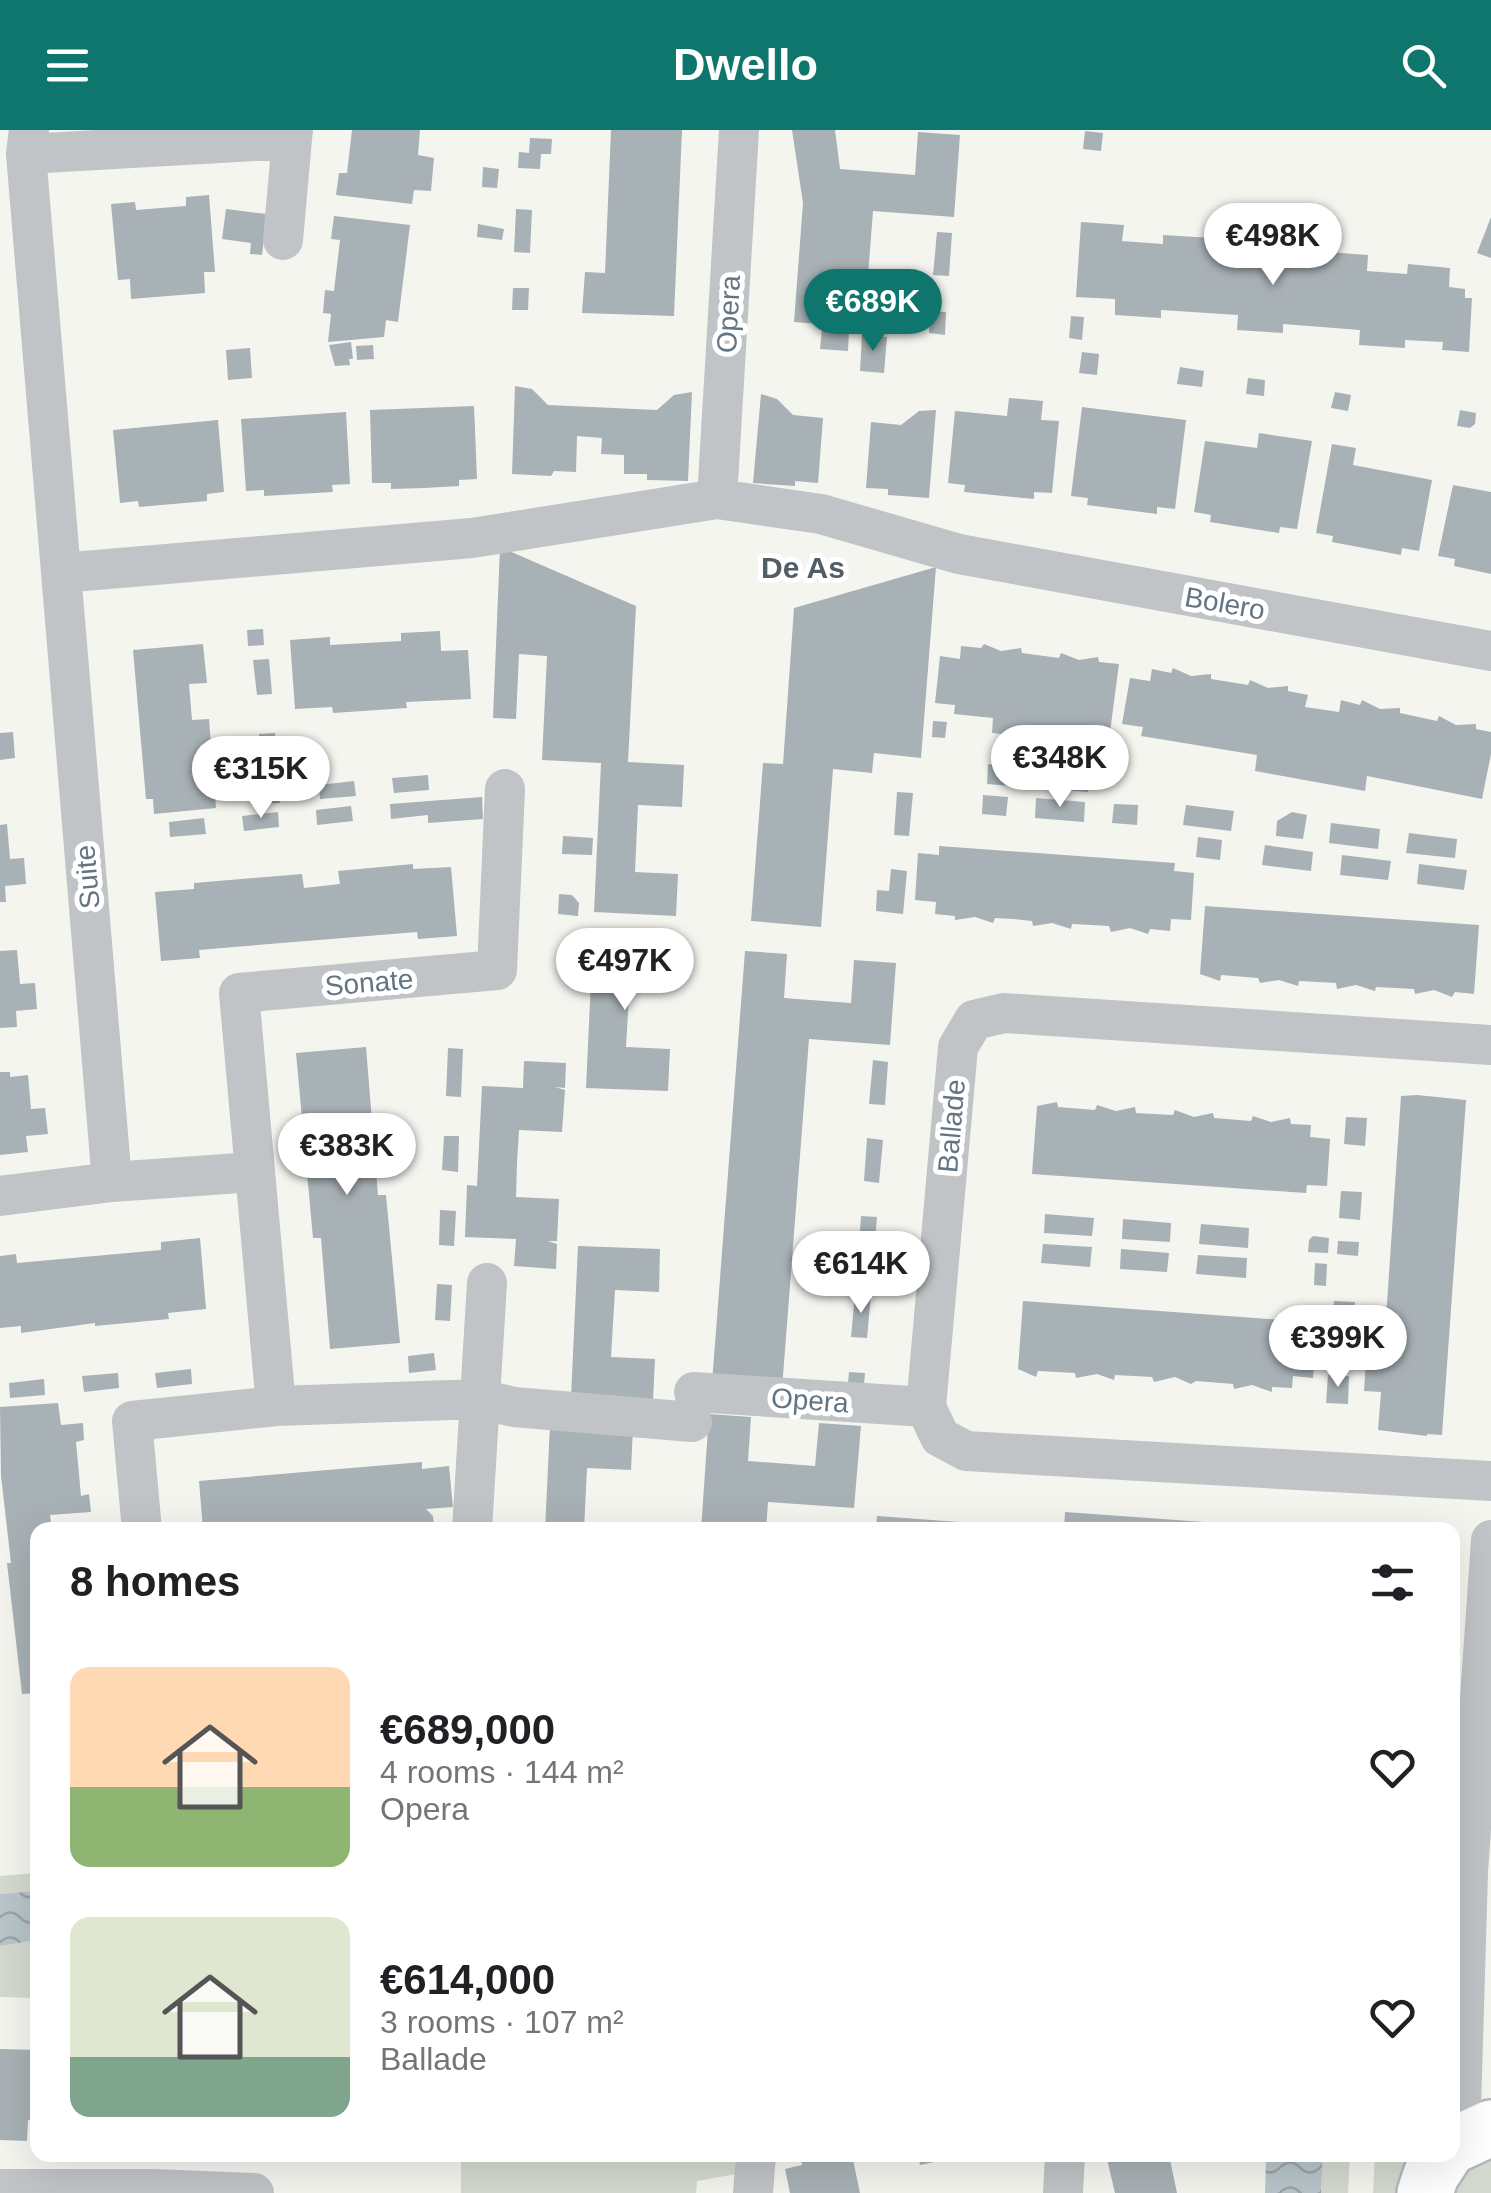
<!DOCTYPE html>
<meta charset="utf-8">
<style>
:root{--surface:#fff;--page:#f6f6f6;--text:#202124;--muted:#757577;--accent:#0f766e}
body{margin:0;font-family:Helvetica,sans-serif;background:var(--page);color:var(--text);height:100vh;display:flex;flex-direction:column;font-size:38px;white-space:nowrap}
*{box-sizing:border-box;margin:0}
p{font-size:32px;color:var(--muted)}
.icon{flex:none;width:55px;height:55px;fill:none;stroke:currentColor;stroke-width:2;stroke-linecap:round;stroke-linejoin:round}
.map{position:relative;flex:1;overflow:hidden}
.side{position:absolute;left:30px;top:1392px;width:1430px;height:640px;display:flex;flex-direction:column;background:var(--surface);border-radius:20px;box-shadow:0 10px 40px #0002}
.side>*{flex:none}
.price{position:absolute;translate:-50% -85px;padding:0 22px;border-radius:35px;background:#fff;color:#222;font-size:32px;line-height:65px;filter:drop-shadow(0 2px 5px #0008)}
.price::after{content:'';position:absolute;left:50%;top:60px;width:30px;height:22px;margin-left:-15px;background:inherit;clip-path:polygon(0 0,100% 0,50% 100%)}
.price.on{background:var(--accent);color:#fff}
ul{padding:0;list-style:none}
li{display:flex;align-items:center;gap:30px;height:250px;padding:0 40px}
li span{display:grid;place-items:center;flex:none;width:280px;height:200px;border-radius:20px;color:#555}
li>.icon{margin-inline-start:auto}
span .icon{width:120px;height:120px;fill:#fffc;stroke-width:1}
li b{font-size:42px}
h2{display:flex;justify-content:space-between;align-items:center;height:120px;padding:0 40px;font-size:42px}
header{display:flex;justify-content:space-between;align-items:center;height:130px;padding:0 40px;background:var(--accent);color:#fff;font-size:45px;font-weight:600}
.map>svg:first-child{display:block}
</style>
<header><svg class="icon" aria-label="menu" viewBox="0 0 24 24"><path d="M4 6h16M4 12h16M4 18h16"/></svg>Dwello<svg class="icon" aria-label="search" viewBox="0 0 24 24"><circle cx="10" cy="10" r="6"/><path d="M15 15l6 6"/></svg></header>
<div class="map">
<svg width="1491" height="2063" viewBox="0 0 1491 2063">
<defs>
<pattern id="water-waves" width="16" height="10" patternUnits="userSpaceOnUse" patternTransform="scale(2.5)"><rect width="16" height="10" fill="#b9c5ca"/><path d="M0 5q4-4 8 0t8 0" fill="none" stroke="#9aa5a9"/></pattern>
</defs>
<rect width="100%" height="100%" fill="#f5f5f0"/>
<path fill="#d4dad0" d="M 37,1743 L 37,1761 L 0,1764 L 0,1746 Z
M 37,1810 L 37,1868 L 0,1867 L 0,1816 Z
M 461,2025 L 735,2025 L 736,2044 L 697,2051 L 696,2063 L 461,2063 Z
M 1323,2025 L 1350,2025 L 1348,2063 L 1321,2063 Z
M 1375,2025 L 1412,2025 L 1398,2063 L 1373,2063 Z
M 1491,2026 L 1491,2063 L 1452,2063 L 1466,2041 Z"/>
<path fill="url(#water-waves)" d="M 37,1761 L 37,1810 L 0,1816 L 0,1764 Z
M 1266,2025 L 1323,2025 L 1321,2063 L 1265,2063 Z"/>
<path fill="#a8b1b5" d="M 352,0 L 420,0 L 418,25 L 434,28 L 431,61 L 414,60 L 412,74 L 336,65 L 339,43 L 347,43 Z
M 611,0 L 682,0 L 674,186 L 582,183 L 585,142 L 605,143 Z
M 792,0 L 835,0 L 840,39 L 915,45 L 918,2 L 960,5 L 954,87 L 873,81 L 864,198 L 794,192 L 803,73 Z
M 1085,1 L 1103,3 L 1101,21 L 1083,19 Z
M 530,8 L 552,9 L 551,24 L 541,24 L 540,39 L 518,38 L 519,22 L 529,23 Z
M 483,37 L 499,39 L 497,58 L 482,57 Z
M 209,65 L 215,142 L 204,142 L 205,163 L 131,169 L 130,149 L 118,150 L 111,74 L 135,72 L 136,80 L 186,76 L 186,67 Z
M 226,79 L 267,84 L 262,125 L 250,124 L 251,113 L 222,109 Z
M 516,79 L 532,80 L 530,123 L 514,122 Z
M 334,86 L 410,95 L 398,192 L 386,190 L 384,207 L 328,212 L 331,184 L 323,183 L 325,160 L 334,161 L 340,110 L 331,109 Z
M 1491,87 L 1491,128 L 1477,123 Z
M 1081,92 L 1124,95 L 1122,111 L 1163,114 L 1163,105 L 1246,110 L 1245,126 L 1285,129 L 1286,119 L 1368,125 L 1367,141 L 1407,144 L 1408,134 L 1450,138 L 1449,157 L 1465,159 L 1465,168 L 1472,168 L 1469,222 L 1442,220 L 1443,212 L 1405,210 L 1405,218 L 1359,215 L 1360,200 L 1283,194 L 1283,203 L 1237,200 L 1238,185 L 1161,180 L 1161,188 L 1115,185 L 1115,169 L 1076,167 Z
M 478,94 L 504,99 L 502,110 L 477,107 Z
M 937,102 L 952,103 L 949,146 L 933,145 Z
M 513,158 L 529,158 L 528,180 L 512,180 Z
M 930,181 L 946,182 L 945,205 L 929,203 Z
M 1071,186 L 1084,187 L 1082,210 L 1069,208 Z
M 822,199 L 849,201 L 848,221 L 820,219 Z
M 862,205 L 887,207 L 884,243 L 860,241 Z
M 351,212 L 353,229 L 349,229 L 350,235 L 335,236 L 329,215 Z
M 373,215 L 374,229 L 357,230 L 356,216 Z
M 250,218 L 252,248 L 228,250 L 226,220 Z
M 1082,222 L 1099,224 L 1097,245 L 1079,243 Z
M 1180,237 L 1204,241 L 1202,257 L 1177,254 Z
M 1248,248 L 1265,250 L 1264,266 L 1246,264 Z
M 515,256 L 532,259 L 548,275 L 657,280 L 674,265 L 692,262 L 688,351 L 647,350 L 647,344 L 624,344 L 624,325 L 601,324 L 602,308 L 577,306 L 576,342 L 554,341 L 551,346 L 512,344 Z
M 1335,262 L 1351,265 L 1348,281 L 1331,278 Z
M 761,264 L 777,269 L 793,285 L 823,288 L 818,353 L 795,351 L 795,356 L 753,353 Z
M 1009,268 L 1043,271 L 1041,290 L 1059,291 L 1052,363 L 1034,362 L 1034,369 L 964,362 L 965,355 L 948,353 L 955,281 L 1007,286 Z
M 474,276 L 477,349 L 459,350 L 459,356 L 425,358 L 391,359 L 391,353 L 372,353 L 370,280 Z
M 1082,277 L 1186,290 L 1175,379 L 1157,377 L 1157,384 L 1087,375 L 1088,368 L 1071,366 Z
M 936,280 L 929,368 L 888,365 L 888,359 L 866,358 L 871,292 L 901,295 L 919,281 Z
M 1460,280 L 1476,283 L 1475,294 L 1470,298 L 1457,296 Z
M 346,282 L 350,354 L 332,355 L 333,362 L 264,366 L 264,360 L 246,361 L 241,289 Z
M 218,290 L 224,362 L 207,364 L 207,371 L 139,377 L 138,371 L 120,373 L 113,300 Z
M 1259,303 L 1312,311 L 1297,399 L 1280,397 L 1279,403 L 1210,392 L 1211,385 L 1194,382 L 1205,311 L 1257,318 Z
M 1332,314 L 1356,318 L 1353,335 L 1432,350 L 1419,421 L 1402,418 L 1401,425 L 1332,412 L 1333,406 L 1316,403 Z
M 1453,355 L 1491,362 L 1491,444 L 1454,436 L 1455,429 L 1438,426 Z
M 500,417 L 636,476 L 628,632 L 684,635 L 682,677 L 638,675 L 635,742 L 678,744 L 676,786 L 594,782 L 601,633 L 542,630 L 547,526 L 519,524 L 516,589 L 493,588 Z
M 936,437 L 921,628 L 874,623 L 872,643 L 833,639 L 821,797 L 751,791 L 763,633 L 783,634 L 794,478 Z
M 263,499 L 264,515 L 248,516 L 247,500 Z
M 440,501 L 441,521 L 468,520 L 471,569 L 406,572 L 407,578 L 333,583 L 332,577 L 295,579 L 290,510 L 330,507 L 330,515 L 401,511 L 401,503 Z
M 203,514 L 207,553 L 189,554 L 192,590 L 209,589 L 216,678 L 154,684 L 153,669 L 146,669 L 133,520 Z
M 984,514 L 1001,521 L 1021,518 L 1022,523 L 1059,528 L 1061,523 L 1079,530 L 1098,527 L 1099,532 L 1119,534 L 1110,602 L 1071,598 L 1069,611 L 992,603 L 993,588 L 954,584 L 955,575 L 935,573 L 940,526 L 960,529 L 961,516 L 981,518 Z
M 269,529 L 272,564 L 257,565 L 253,530 Z
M 1173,538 L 1191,546 L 1211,544 L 1211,549 L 1248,555 L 1250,550 L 1268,558 L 1288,556 L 1288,561 L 1308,565 L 1305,577 L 1339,582 L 1341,570 L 1360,575 L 1362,570 L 1380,579 L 1400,578 L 1400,583 L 1437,591 L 1439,586 L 1456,595 L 1476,594 L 1476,599 L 1491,602 L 1491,624 L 1482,669 L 1367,646 L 1365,661 L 1255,641 L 1257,625 L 1141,606 L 1143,597 L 1122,594 L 1130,548 L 1150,551 L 1152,539 L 1171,543 Z
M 933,591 L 947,592 L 945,608 L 932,607 Z
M 13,602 L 15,628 L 0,630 L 0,603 Z
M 275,603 L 280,673 L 251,675 L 249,640 L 263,639 L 259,604 Z
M 1069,621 L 1089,623 L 1088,640 L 1068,638 Z
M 988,634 L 1013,636 L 1011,656 L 987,654 Z
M 1041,638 L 1090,642 L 1088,662 L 1040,658 Z
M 428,645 L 429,660 L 394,663 L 392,648 Z
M 354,651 L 356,666 L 320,669 L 319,655 Z
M 897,662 L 913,663 L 909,706 L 894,705 Z
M 983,665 L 1008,667 L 1006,686 L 982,684 Z
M 482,667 L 483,689 L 428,693 L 428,685 L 391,689 L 390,674 Z
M 1036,668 L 1085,672 L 1084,692 L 1035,688 Z
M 1114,674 L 1138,675 L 1137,695 L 1112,693 Z
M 1186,675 L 1234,681 L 1231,701 L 1183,695 Z
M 351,676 L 353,691 L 317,695 L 316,680 Z
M 278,682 L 279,697 L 244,701 L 242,686 Z
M 1292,682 L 1307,685 L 1303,709 L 1276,706 L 1277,691 Z
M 204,688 L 206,704 L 170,707 L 169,692 Z
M 1331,693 L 1380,699 L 1378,719 L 1329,713 Z
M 7,694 L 10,729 L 24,728 L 26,754 L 5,756 L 6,772 L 0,772 L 0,695 Z
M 1409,703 L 1457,709 L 1455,728 L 1406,723 Z
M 563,706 L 593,708 L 592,725 L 562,724 Z
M 1198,707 L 1222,710 L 1220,730 L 1196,727 Z
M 1265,715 L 1313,722 L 1311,741 L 1262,735 Z
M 939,716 L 1175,733 L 1174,741 L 1194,743 L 1191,790 L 1171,789 L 1170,801 L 1150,799 L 1148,804 L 1130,798 L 1111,802 L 1109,796 L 1091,795 L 1072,794 L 1071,799 L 1052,793 L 1033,796 L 1032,791 L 1013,789 L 995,788 L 993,793 L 975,787 L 955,790 L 955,786 L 935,784 L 936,772 L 915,770 L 918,723 L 939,725 Z
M 1342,725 L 1391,731 L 1388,750 L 1340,745 Z
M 413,734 L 413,739 L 451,737 L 457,806 L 418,809 L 417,802 L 234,817 L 199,820 L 200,828 L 161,831 L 155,762 L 194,759 L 194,753 L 302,744 L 304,758 L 340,754 L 338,741 Z
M 1419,734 L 1467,740 L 1464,760 L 1417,754 Z
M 891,739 L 907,741 L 903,784 L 876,781 L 877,760 L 889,761 Z
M 559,764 L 572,765 L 579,773 L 578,786 L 558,784 Z
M 1205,776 L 1479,795 L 1474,864 L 1455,862 L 1452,867 L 1434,860 L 1415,864 L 1414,859 L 1376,857 L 1375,861 L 1356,855 L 1337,859 L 1336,853 L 1299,851 L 1298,856 L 1279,850 L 1260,853 L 1258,848 L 1221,845 L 1220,851 L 1200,844 Z
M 593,806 L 675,810 L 673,852 L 630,850 L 626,917 L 670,919 L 668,961 L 586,958 Z
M 17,820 L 20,854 L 35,853 L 37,879 L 16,881 L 17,897 L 0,898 L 0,821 Z
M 745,821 L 787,824 L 784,868 L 851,873 L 854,830 L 896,833 L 890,915 L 809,909 L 782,1259 L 712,1253 Z
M 366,917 L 378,1065 L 386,1065 L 400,1213 L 330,1219 L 321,1108 L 313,1108 L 296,923 Z
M 448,918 L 463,919 L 461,967 L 446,966 Z
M 873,930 L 888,932 L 885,975 L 869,974 Z
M 524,931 L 566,933 L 565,958 L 555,957 L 565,960 L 562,1002 L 519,1000 L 517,1033 L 516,1067 L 559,1069 L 557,1111 L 548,1111 L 557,1114 L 556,1139 L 514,1136 L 516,1109 L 465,1107 L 467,1055 L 477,1056 L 482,956 L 523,958 Z
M 0,942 L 10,942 L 10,947 L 28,945 L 31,979 L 45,978 L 48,1004 L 26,1006 L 28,1022 L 0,1025 Z
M 1417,965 L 1466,970 L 1442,1305 L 1427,1304 L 1427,1306 L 1378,1300 L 1381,1262 L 1364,1261 L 1369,1187 L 1386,1188 L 1401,966 Z
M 1057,972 L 1058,977 L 1095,980 L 1097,975 L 1116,981 L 1135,977 L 1136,983 L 1173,985 L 1175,980 L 1194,987 L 1213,983 L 1214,988 L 1251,991 L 1253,986 L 1271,992 L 1290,988 L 1291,994 L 1311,995 L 1310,1007 L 1330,1009 L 1327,1056 L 1307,1055 L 1306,1063 L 1032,1044 L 1037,976 Z
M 1346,987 L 1367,988 L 1365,1016 L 1344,1014 Z
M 444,1006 L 459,1006 L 458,1042 L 442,1040 Z
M 867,1008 L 883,1010 L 879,1053 L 864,1051 Z
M 1341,1061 L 1362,1062 L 1360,1090 L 1339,1088 Z
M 440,1080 L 456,1081 L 454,1116 L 439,1115 Z
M 1045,1084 L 1094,1088 L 1092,1106 L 1044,1103 Z
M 861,1086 L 877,1087 L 873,1131 L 858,1129 Z
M 1123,1089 L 1171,1093 L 1170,1112 L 1122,1109 Z
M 1201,1094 L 1249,1098 L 1248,1118 L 1199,1114 Z
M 1313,1106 L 1329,1108 L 1328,1123 L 1308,1122 L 1309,1110 Z
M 200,1108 L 206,1179 L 168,1183 L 169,1189 L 95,1196 L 95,1193 L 21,1203 L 21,1196 L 0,1198 L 0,1126 L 16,1124 L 17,1133 L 161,1120 L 161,1112 Z
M 1338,1111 L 1359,1112 L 1358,1126 L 1337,1124 Z
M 1043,1114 L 1092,1117 L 1090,1137 L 1041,1133 Z
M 578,1116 L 660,1119 L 659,1162 L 615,1160 L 611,1227 L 655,1229 L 653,1271 L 571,1267 Z
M 1121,1119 L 1169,1123 L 1167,1142 L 1120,1139 Z
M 1198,1125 L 1247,1128 L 1246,1148 L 1196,1144 Z
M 1315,1133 L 1327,1134 L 1326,1156 L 1314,1155 Z
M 437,1154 L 452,1155 L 450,1191 L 435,1190 Z
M 855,1164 L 871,1165 L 867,1208 L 851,1207 Z
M 1023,1171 L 1297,1191 L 1297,1199 L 1317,1201 L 1313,1248 L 1293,1246 L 1292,1258 L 1272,1257 L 1272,1262 L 1252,1255 L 1234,1259 L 1233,1254 L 1196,1251 L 1191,1254 L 1175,1247 L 1154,1252 L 1152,1247 L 1115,1245 L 1114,1250 L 1097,1244 L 1076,1248 L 1075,1243 L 1038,1241 L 1036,1247 L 1018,1239 Z
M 1334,1171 L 1355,1172 L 1353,1200 L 1331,1199 Z
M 434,1223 L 436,1240 L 409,1243 L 408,1226 Z
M 191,1239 L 192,1254 L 157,1258 L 155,1243 Z
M 849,1242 L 865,1243 L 863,1265 L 847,1264 Z
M 118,1243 L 119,1258 L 84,1262 L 82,1246 Z
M 1328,1245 L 1349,1246 L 1348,1274 L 1326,1273 Z
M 44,1249 L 45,1265 L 10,1268 L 9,1253 Z
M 58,1273 L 61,1295 L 83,1293 L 84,1310 L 76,1312 L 81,1366 L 89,1364 L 91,1382 L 50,1385 L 52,1400 L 38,1400 L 38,1563 L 22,1564 L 7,1433 L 11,1433 L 1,1346 L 0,1277 Z
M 709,1284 L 751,1287 L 748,1331 L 815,1336 L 819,1293 L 861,1296 L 854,1378 L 768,1372 L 766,1400 L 701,1400 Z
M 550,1295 L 633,1298 L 631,1340 L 587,1338 L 584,1400 L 545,1400 Z
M 422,1332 L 422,1339 L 449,1336 L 453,1377 L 426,1379 L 433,1386 L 434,1397 L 428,1400 L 279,1400 L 277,1397 L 203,1400 L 199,1351 Z
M 1065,1382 L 1274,1397 L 1274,1400 L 1064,1400 Z
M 877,1386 L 1028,1397 L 1028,1400 L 876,1400 Z
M 38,1648 L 38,1673 L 32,1673 L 30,1649 Z
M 0,1919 L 38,1920 L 38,1990 L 28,1990 L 27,2011 L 0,2010 Z
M 800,2025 L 852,2025 L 860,2063 L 790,2063 L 785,2039 L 802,2035 Z
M 918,2025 L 937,2025 L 939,2031 L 920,2035 Z
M 1106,2025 L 1169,2025 L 1177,2063 L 1115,2063 Z"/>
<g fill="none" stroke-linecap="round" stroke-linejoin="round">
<g stroke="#b2b8bc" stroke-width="60">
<path id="secondary" d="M 1452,2016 L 1491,1998
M 1425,2063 L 1431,2045 L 1444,2025"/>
</g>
<path stroke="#c0c4c7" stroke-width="40" d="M 29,0 L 26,24 L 112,1052
M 26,24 L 292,9 L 293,0
M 283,110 L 292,9
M 717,369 L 739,0
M 61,443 L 472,408 L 717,369 L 821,384 L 959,424 L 1491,521
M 1491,915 L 1004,883 L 974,890 L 958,917 L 926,1277 L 940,1307 L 966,1321 L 1491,1351
M 0,1066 L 112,1052 L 253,1042
M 694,1262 L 926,1277
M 276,1276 L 239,863 L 497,840 L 505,659
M 142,1400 L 132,1291 L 276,1276 L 480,1269 L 514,1277 L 692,1292
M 472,1400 L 487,1153
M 1460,2012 L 1468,1742 L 1491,1410
M 0,2059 L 153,2059 L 254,2063
M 753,2063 L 756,2025
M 1063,2063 L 1065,2025"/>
<use href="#secondary" stroke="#fff" stroke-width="55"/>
</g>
<g text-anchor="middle" stroke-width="10" stroke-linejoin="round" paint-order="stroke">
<g font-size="28" fill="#637582" stroke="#fff">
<text transform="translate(728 184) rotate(-87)" y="10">Opera</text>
<text transform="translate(1225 473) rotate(10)" y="10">Bolero</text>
<text transform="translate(87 747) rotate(-95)" y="10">Suite</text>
<text transform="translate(369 852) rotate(-5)" y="10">Sonate</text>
<text transform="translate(951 996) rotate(-85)" y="10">Ballade</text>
<text transform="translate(810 1270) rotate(4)" y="10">Opera</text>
</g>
<g font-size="30" font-weight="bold" fill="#515e67" stroke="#fff">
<text x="803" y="448">De As</text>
</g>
</g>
</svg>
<b class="price" style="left:1273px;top:158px">€498K</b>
<b class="price on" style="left:873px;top:224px">€689K</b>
<b class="price" style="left:1060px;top:680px">€348K</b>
<b class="price" style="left:261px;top:691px">€315K</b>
<b class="price" style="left:625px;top:883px">€497K</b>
<b class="price" style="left:347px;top:1068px">€383K</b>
<b class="price" style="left:861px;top:1186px">€614K</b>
<b class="price" style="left:1338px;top:1260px">€399K</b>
<section class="side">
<h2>8 homes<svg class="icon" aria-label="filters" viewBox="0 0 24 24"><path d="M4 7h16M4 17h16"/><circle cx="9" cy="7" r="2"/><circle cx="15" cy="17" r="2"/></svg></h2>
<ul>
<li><span style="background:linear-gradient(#ffd9b3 60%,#8fb573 0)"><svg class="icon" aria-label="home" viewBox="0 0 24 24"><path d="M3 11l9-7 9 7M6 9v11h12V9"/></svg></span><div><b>€689,000</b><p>4 rooms · 144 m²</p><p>Opera</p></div><svg class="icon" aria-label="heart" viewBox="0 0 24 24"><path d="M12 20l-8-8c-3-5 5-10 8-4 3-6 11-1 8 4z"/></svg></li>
<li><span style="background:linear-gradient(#dfe7d0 70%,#7fa58c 0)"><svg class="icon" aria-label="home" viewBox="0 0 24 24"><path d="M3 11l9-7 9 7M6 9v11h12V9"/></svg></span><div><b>€614,000</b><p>3 rooms · 107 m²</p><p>Ballade</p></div><svg class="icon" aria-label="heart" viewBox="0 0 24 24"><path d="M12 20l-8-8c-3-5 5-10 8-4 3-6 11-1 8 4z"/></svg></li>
</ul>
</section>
</div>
